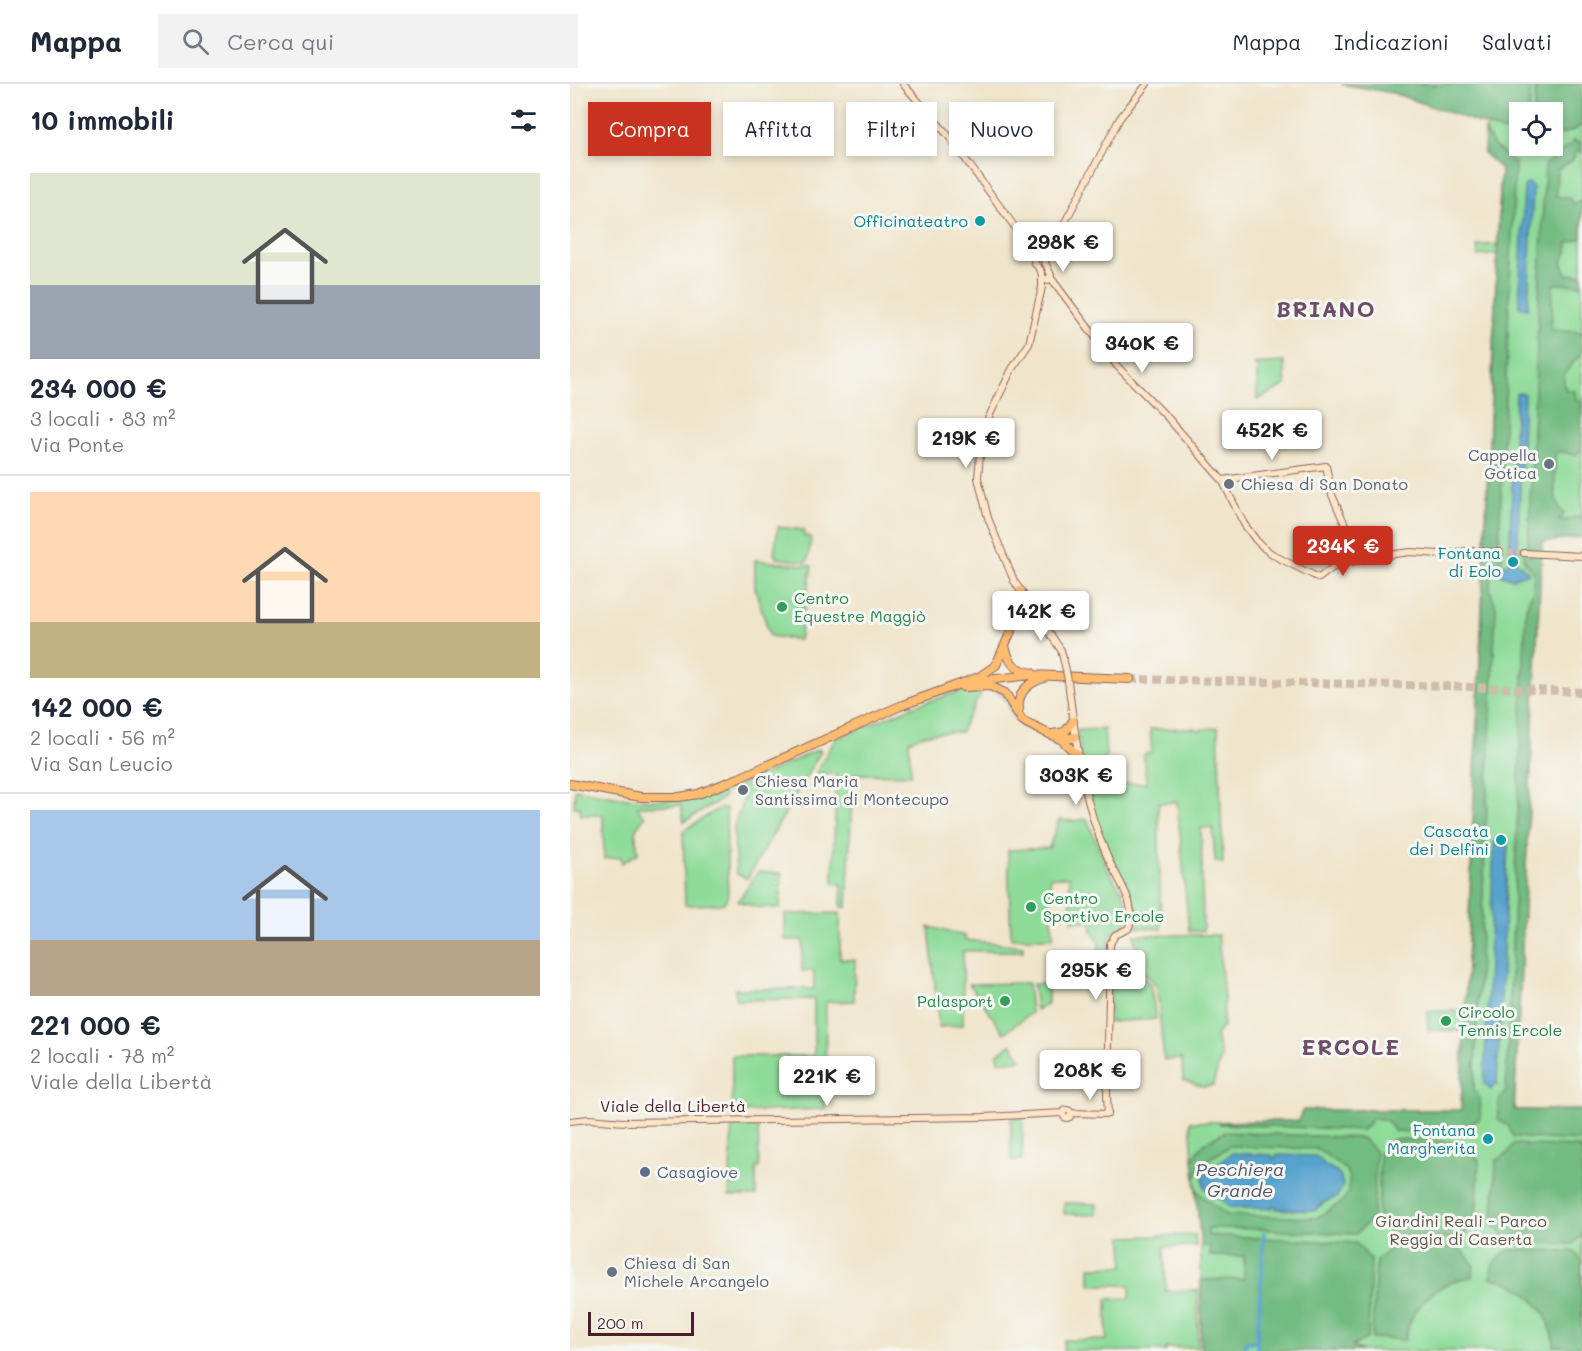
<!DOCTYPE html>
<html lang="it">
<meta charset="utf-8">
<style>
:root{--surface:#fff;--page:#f2f2f3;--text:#1f2937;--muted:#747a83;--line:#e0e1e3;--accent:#c8321e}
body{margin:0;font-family:Mali,sans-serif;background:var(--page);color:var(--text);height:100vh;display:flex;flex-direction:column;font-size:22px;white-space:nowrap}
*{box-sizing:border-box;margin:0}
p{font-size:20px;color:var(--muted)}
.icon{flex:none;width:33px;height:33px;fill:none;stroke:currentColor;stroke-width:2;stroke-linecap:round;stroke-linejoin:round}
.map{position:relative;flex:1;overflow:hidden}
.details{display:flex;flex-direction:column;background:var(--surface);width:570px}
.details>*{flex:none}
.hud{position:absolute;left:18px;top:18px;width:570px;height:54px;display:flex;gap:12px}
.buttons{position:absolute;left:939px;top:18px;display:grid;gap:12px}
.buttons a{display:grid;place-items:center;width:54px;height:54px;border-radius:0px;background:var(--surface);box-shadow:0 3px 9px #0003;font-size:30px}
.scale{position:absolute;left:18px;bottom:15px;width:106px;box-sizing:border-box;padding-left:6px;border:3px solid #4a1f2b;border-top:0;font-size:16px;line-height:21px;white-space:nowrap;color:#4a1f2b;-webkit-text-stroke:4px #f6f6f2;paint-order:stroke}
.price{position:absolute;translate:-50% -51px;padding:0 14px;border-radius:6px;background:#fff;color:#222;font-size:20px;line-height:39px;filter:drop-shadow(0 2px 3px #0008)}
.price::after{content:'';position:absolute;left:50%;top:36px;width:18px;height:14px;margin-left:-9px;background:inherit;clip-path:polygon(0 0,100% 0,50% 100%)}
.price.active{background:var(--accent);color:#fff}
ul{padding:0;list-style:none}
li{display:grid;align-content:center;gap:12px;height:318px;padding:0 30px}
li+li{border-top:2px solid var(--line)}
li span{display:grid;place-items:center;height:186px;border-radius:0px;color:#555}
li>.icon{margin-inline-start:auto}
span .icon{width:108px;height:108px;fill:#fffc;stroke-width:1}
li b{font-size:26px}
h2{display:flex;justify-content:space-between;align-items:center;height:72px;padding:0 30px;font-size:26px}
.chip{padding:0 21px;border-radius:0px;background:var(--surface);box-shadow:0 3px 9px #0003;font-size:21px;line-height:54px}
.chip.active{background:var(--accent);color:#fff}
header{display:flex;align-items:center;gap:36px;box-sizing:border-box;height:84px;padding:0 30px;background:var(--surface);border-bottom:2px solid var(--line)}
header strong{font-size:28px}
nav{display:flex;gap:33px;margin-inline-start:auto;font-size:21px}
.search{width:420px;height:54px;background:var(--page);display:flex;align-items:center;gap:15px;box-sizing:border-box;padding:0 21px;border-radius:0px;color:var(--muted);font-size:22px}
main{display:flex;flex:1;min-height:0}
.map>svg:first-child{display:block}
</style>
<header>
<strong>Mappa</strong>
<div class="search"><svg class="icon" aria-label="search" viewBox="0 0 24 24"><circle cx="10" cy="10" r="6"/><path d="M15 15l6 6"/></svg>Cerca qui</div>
<nav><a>Mappa</a><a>Indicazioni</a><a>Salvati</a></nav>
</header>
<main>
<section class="details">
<h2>10 immobili<svg class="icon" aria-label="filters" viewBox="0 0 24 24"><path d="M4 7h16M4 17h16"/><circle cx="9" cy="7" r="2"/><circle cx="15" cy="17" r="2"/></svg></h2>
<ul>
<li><span style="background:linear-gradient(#dfe7d0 60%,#9aa5b1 0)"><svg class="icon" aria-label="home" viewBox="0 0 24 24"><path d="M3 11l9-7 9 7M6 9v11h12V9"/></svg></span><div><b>234 000 €</b><p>3 locali · 83 m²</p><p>Via Ponte</p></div></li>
<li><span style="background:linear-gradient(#ffd9b3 70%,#c2b280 0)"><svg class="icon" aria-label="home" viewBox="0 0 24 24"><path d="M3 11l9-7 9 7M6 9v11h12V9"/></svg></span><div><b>142 000 €</b><p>2 locali · 56 m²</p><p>Via San Leucio</p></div></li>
<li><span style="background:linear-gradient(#a9c7e8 70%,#b9a48a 0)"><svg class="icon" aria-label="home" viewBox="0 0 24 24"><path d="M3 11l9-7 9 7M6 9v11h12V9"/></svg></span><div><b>221 000 €</b><p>2 locali · 78 m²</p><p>Viale della Libertà</p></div></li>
</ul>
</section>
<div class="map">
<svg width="1012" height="1267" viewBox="0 0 1012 1267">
<rect width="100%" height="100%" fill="#f6f6f2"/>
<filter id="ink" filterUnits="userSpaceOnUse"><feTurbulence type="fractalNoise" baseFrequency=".0167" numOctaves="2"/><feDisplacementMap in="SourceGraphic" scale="12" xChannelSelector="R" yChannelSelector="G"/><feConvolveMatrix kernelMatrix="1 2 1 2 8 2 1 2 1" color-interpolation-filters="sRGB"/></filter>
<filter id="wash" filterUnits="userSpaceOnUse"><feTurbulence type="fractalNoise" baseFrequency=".008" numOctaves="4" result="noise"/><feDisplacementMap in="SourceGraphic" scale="24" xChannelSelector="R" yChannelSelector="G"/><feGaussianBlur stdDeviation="1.35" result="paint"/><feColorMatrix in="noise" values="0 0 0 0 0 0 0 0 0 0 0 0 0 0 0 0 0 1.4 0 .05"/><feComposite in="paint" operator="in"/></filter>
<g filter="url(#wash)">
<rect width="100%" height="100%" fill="#f0e5cb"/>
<path fill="#8edb99" stroke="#6c7d62" stroke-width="1.5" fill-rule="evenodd" d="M 937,0 L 1012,0 L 1012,453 L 972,458 L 944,1026 L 1012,1026 L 1012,1267 L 631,1267 L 631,1162 L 620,1038 L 728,1037 L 733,1026 L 891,1026 L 894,947 L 858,946 L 858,927 L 895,927 L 927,170 L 908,172 L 907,162 L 926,160 L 927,166 L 931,85 L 914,69 L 917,41 L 911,32 ZM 950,28 L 982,28 L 982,62 L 950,62 Z
M 714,278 L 716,301 L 687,316 L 687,282 L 682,280 Z
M 208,443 L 234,446 L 234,452 L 241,453 L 238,475 L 236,478 L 207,474 L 204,470 Z
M 185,476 L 242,482 L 229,556 L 200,552 L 185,504 Z
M 411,603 C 448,607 434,626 454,641 C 467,652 489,651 500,665 C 505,672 509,693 510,701 C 507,691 504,675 498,666 C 488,652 465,652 452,642 C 433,628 448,613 415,603 L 395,638 L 391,648 C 372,648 357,648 339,657 L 341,691 L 283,690 L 277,823 L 271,823 L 272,800 L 263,799 L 266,690 L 246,689 L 265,655 L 344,622 L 401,604 Z
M 648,643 L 653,779 L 645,778 L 643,744 L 631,744 L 633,847 L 619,847 L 607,718 L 588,719 L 591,845 L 563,843 C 572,820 556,803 546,784 C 535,762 525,738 519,715 C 513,693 511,669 507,646 L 534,645 L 538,700 L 576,699 L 574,670 L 582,668 L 580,645 L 624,644 L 628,646 Z
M 248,665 L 251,667 L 177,795 L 166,789 L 164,742 L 174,714 L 167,704 L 188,689 L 194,691 Z
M 161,701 L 161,705 L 155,707 L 153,714 L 114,738 L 111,721 L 68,722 L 69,727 L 75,732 L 65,746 L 68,769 L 52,779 L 51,773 L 34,775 L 33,731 L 10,731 L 10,723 L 4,723 L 5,705 C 65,716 103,725 161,701 Z
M 156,724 L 158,814 L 152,820 L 115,821 L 113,747 L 148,725 Z
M 517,735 L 538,786 L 552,807 L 557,821 L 556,841 L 540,851 L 537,875 L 532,879 L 525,877 L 528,875 L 529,858 L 522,848 L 521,837 L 502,837 L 499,793 L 480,793 L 483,854 L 441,854 L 438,766 L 479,764 L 489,736 L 504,737 Z
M 188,788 L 212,789 L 210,824 L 186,823 L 168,817 Z
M 270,829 L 270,875 L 285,876 L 284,917 L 256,918 L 255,1025 L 162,1028 L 162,972 L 244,972 L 244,915 L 166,916 L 165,905 L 244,905 L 244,887 L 232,887 L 233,856 L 215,856 L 215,830 Z
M 359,843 L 395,852 L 395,856 L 453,862 L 453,867 L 393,867 L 393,941 L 369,943 Z
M 564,851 L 648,851 L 654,916 L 653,942 L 646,951 L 651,972 L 643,1001 L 634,1003 L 613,996 L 612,975 L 594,976 L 587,904 L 583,897 L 570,886 Z
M 541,885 L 570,892 L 580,900 L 586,935 L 539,938 Z
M 458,899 L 461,929 L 434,949 L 399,900 Z
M 463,900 L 478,900 L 478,919 L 466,926 Z
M 441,960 L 452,975 L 430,978 L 427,970 Z
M 453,1033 L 452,1076 L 441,1076 L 441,1035 Z
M 162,1039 L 188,1039 L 189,1084 L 186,1084 L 186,1112 L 159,1112 Z
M 494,1119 L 527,1120 L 527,1131 L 494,1130 Z
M 625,1151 L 626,1162 L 594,1163 L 596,1207 L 628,1206 L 628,1263 L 597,1264 L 596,1267 L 494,1267 L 494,1256 L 537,1256 L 537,1215 L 560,1214 L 560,1201 L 520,1201 L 520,1183 L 554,1182 L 553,1153 Z"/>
<path fill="#72bb81" stroke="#5e6d56" stroke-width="1.5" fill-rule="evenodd" d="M 771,0 L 961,0 L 959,28 L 950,28 L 949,41 L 944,51 L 823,9 Z
M 966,0 L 1012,0 L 1012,41 L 1002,47 L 983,52 L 982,28 L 964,28 Z
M 915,47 L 924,62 L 945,79 L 929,461 L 932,464 L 932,476 L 921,486 L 920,505 L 926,523 L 904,1006 C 914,1015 909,1022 910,1034 L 898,1041 L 894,1051 L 824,1047 C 820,1037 814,1033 802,1035 L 793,1046 L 650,1040 L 650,1038 L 728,1037 L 733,1026 L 891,1026 L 931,85 L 914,69 Z
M 1003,56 L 1012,60 L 1012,68 L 1005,67 L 1003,76 L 987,86 L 986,112 L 1001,115 L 1003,120 L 1012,117 L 1012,154 L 998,159 L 997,168 L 992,178 L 996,190 L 1012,191 L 1012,201 L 983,200 L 981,246 L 1012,248 L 1012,270 L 1009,271 C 1000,285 990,287 995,305 L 1005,307 L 1006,316 L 1012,317 L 1012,365 L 1006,371 L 989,367 L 985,370 C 987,390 979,414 994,430 L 989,436 L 997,436 L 1012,431 L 1012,453 L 972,458 L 944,1026 L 1012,1026 L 1012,1050 L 1009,1057 L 943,1053 L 939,1043 L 928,1035 C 930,1023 926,1015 936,1007 L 956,524 L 963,506 L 964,488 L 954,477 L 954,465 L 958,462 L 975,80 C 985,74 993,66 1002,59 Z
M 655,1048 L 793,1054 L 806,1068 L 803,1134 L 786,1150 L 698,1146 L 697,1145 L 638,1144 L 638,1151 L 786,1159 L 801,1176 L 798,1254 L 782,1262 L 792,1267 L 687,1267 L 687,1258 L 676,1258 L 675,1264 L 672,1267 L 631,1267 L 631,1196 L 674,1195 L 674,1172 L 640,1172 L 640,1162 L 631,1162 L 623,1075 L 634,1059 ZM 660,1062 L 748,1065 L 776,1086 L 779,1094 L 779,1108 L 771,1119 L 746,1134 L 657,1131 L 633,1113 L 627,1106 L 625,1097 L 627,1088 L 631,1080 Z
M 824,1055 L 893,1058 L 897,1067 L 909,1076 L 906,1139 L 889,1155 L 824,1152 L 808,1135 L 810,1068 Z
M 943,1060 L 1009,1063 L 1012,1069 L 1012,1151 L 1003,1160 L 939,1158 L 923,1140 L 926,1077 L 938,1069 Z
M 824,1161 L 889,1164 L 904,1180 L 903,1193 C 869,1196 840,1222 835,1256 L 802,1254 L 806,1177 Z
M 938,1166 L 1003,1167 L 1012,1177 L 1012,1260 L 1006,1263 L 984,1262 C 982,1228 955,1199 921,1194 L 922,1181 Z"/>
<path fill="#56a2ce" stroke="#50607c" stroke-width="1.5" d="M 959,99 L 963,103 L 958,224 L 949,223 L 954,102 Z
M 946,309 L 954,309 L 954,312 L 947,478 L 959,489 L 942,495 L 925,488 L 939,478 Z
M 931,756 L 938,759 L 927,1001 L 925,1001 L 920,1006 L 916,1000 L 914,1000 L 924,758 Z
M 662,1069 L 702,1071 L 702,1074 L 705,1074 L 706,1071 L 746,1072 L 756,1082 L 768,1088 L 771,1093 L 773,1102 L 767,1113 L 755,1118 L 744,1127 L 706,1125 L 706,1122 L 702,1122 L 702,1125 L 659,1123 L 649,1113 L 640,1110 L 634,1103 L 633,1093 L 639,1082 L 651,1078 Z"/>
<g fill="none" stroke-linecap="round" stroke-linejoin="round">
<path stroke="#56a2ce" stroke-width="4" d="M 687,1258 L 694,1149
M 672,1267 L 675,1264 L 676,1258 L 687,1258 L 687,1267"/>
</g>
</g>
<g filter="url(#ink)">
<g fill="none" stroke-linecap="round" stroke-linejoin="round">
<path stroke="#cfbdab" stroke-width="6" stroke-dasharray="6 3" stroke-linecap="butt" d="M 929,468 L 954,469"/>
<path stroke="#cfbdab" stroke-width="8" stroke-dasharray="8 4" stroke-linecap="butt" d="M 560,595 L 877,602 L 1012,608"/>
<g stroke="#846463" stroke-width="8">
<path id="secondary" d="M 333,0 L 377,50 L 466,172
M 466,172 L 472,172 L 481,191 L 478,196 L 473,194 L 470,185 L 464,179 Z
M 475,176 L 550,34 L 577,0
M 472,193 L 472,203 L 459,260 L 442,285 L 414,343 L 411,358 L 408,394 L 418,434 L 444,497 L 491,566 L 496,586
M 481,194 L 547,282 L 598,334 L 652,396 L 674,440 L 686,456 L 695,465 L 707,473 L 749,494 L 762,484 L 776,479 L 817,471 L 841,468 L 868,470 L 898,467 L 929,468
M 652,396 L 756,382 L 762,411 L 790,475
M 954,469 L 1012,472
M 498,597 C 506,657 512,716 537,772 C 545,792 570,822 558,845 L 545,851 L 540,860 L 537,1012 L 538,1030 L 501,1029
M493 1030a4 4 0 1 1 8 0a4 4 0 1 1-8 0Z
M 0,1037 L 19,1035 L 54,1038 L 413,1033 L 493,1029"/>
</g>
<g stroke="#846463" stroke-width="10">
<path id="highway" d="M 457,531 L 471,536
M 446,537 L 457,531 L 463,524
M 435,562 C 439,579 444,585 462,589
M 407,597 L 461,591 L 560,595
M 393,603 L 420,602 L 435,609 L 452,636 L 458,640 L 492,656 L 508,672
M 449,625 C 447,608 458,599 474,594
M 482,650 L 495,648 L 503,637
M 492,656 L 505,653
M 0,700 L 71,713 L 109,713 L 128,710 L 169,694 L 330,622 L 409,593 L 426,581 L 450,527 L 451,507"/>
</g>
<use href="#secondary" stroke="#ffe4c6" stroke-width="6"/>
<use href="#highway" stroke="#febc70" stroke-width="8"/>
<g stroke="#846463" stroke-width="8" stroke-linecap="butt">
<path id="secondary-bridge" d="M 496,586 L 498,597"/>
</g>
<use href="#secondary-bridge" stroke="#ffe4c6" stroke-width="6"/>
</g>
</g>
<g fill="#0f9aa8" stroke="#f6f6f2" stroke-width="2">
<circle cx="410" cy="137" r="6"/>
<circle cx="943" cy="478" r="6"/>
<circle cx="931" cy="756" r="6"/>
<circle cx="918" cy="1055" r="6"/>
</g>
<g fill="#6b7280" stroke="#f6f6f2" stroke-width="2">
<circle cx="979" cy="380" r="6"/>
<circle cx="659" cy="400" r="6"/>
<circle cx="173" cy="706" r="6"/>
<circle cx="42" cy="1188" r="6"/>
</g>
<g fill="#2e9e5b" stroke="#f6f6f2" stroke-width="2">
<circle cx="212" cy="523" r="6"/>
<circle cx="461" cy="823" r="6"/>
<circle cx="435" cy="917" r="6"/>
<circle cx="876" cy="937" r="6"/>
</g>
<circle fill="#5c6f8a" stroke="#f6f6f2" stroke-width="2" cx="75" cy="1088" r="6"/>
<g text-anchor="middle" stroke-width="6" stroke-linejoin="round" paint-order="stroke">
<g font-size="16" fill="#0d838f" stroke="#f6f6f2" text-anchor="end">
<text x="398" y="143">Officinateatro</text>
<text x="931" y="475">Fontana<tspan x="931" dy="18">di Eolo</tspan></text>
<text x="919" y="753">Cascata<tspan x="919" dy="18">dei Delfini</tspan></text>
<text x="906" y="1052">Fontana<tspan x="906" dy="18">Margherita</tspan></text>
</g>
<g font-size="16" fill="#5b616d" stroke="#f6f6f2" text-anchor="start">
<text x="967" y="377" text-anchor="end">Cappella<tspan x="967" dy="18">Gotica</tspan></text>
<text x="671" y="406">Chiesa di San Donato</text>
<text x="185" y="703">Chiesa Maria<tspan x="185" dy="18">Santissima di Montecupo</tspan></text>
<text x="54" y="1185">Chiesa di San<tspan x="54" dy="18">Michele Arcangelo</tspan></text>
</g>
<g font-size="16" fill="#27864d" stroke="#f6f6f2" text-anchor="start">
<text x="224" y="520">Centro<tspan x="224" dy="18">Equestre Maggiò</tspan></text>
<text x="473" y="820">Centro<tspan x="473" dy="18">Sportivo Ercole</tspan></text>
<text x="423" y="923" text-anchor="end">Palasport</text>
<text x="888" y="934">Circolo<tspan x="888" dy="18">Tennis Ercole</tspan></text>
</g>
<g font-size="16" fill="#4a1f2b" stroke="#f6f6f2">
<text x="103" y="1028">Viale della Libertà</text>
</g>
<g font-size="16" fill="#4e5e75" stroke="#f6f6f2" text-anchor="start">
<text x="87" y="1094">Casagiove</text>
</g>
<g font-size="16" fill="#5e574c" stroke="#f6f6f2">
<text x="891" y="1143">Giardini Reali - Parco<tspan x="891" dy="18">Reggia di Caserta</tspan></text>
</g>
<g font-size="18" font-style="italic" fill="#4f536c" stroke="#f6f6f2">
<text x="670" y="1092">Peschiera<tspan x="670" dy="21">Grande</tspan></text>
</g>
<g font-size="22" font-weight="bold" letter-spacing="1.5" fill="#6d4e69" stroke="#f6f6f2">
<text x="756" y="233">BRIANO</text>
<text x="781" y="971">ERCOLE</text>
</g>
</g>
</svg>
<div class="buttons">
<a><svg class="icon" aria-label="locate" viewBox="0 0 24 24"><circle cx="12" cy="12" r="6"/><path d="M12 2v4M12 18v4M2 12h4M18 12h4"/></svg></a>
</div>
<div class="scale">200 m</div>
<b class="price" style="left:493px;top:189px">298K €</b>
<b class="price" style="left:572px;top:290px">340K €</b>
<b class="price" style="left:702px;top:377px">452K €</b>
<b class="price" style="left:396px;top:385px">219K €</b>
<b class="price active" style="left:773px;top:493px">234K €</b>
<b class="price" style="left:471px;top:558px">142K €</b>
<b class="price" style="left:506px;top:722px">303K €</b>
<b class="price" style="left:526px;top:917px">295K €</b>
<b class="price" style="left:520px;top:1017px">208K €</b>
<b class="price" style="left:257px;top:1023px">221K €</b>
<div class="hud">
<a class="chip active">Compra</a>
<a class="chip">Affitta</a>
<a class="chip">Filtri</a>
<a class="chip">Nuovo</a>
</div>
</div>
</main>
